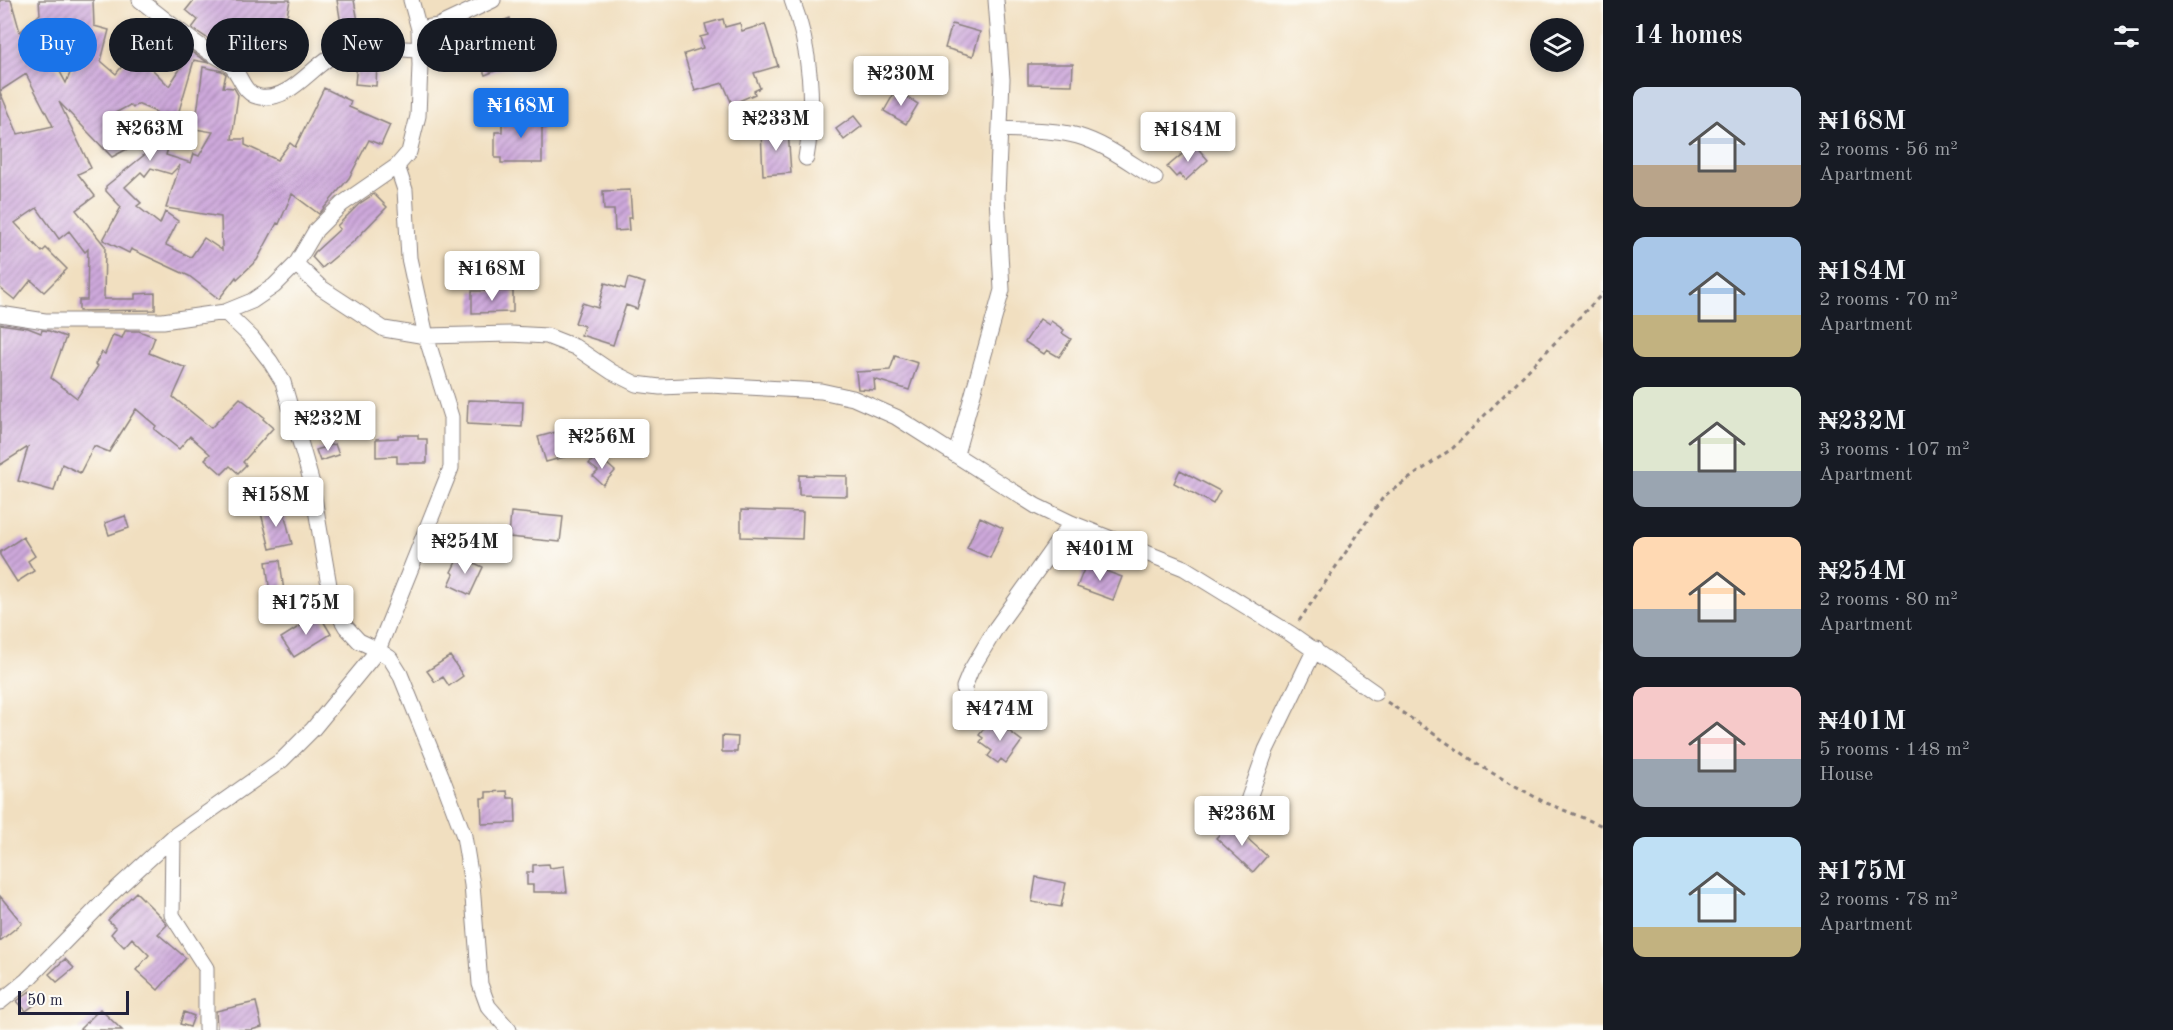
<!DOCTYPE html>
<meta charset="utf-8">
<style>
:root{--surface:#171b24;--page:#20242c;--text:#f1f3f6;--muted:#9ea1a6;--accent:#1a73e8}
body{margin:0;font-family:"Old Standard TT",serif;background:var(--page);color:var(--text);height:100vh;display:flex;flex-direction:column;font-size:22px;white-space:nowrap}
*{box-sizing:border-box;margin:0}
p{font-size:20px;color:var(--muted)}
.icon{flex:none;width:33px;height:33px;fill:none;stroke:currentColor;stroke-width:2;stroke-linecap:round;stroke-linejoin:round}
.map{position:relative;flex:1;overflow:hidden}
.details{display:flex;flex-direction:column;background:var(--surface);width:570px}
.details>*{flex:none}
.hud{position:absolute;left:18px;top:18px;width:570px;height:54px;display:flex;gap:12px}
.fabs{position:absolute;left:1530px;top:18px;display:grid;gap:12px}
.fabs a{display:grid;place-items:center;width:54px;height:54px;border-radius:50%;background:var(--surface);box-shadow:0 3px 9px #0003;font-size:30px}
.scale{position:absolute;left:18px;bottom:15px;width:111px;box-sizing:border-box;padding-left:6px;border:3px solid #22223b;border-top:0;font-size:16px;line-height:21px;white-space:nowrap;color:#22223b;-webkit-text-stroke:4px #fdfcf7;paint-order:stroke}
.price{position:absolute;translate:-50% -51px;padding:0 14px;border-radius:6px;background:#fff;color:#222;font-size:20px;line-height:39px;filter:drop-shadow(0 2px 3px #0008)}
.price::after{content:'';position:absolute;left:50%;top:36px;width:18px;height:14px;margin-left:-9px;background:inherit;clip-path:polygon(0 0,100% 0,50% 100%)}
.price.selected{background:var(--accent);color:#fff}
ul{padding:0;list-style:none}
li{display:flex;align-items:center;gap:18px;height:150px;padding:0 30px}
li span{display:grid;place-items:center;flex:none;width:168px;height:120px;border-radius:12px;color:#555}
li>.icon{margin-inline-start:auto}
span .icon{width:72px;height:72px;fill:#fffc;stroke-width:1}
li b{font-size:26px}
h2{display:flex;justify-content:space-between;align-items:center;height:72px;padding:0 30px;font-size:26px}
.chip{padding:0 21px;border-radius:27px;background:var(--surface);box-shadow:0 3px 9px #0003;font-size:21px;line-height:54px}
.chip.selected{background:var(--accent);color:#fff}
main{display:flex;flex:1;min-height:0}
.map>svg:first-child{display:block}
</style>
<main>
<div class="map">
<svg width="1603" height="1030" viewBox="0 0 1603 1030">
<defs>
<pattern id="building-hatch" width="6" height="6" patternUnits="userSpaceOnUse" patternTransform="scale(1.5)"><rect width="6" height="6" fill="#cea9db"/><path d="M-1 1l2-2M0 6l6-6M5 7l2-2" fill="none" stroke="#a789b3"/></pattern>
</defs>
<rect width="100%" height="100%" fill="#fdfcf7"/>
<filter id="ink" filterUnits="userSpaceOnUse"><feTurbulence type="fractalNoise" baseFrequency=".0167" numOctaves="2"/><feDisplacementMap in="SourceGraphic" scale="12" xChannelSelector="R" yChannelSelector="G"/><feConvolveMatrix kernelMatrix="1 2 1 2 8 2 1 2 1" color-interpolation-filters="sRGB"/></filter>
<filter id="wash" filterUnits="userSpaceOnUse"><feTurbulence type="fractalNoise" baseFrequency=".008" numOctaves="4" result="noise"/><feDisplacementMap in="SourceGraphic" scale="24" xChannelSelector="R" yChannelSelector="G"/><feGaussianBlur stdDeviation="1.35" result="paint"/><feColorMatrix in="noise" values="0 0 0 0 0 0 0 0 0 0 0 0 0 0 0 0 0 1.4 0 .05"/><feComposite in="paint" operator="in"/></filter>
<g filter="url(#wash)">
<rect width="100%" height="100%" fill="#f1dfc0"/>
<g id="blocks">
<path fill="url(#building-hatch)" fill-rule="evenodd" d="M 0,0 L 11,0 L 20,32 L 40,14 L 39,0 L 93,0 L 94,26 L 109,30 L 101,61 L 116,74 L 134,51 L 169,86 L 186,60 L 180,57 L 185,48 L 209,63 L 194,60 L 166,155 L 191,163 L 194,154 L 199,156 L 213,132 L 195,129 L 203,67 L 222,71 L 226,74 L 223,87 L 234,88 L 238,95 L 232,139 L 245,139 L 245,145 L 277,160 L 290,143 L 295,147 L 324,88 L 351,101 L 349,107 L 390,125 L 381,145 L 369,140 L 349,178 L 319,214 L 292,194 L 279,224 L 277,223 L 257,260 L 237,279 L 236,277 L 219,299 L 189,276 L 131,249 L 129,253 L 103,240 L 121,207 L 106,191 L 106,186 L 170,134 L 167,129 L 148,138 L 156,112 L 137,104 L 133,108 L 130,105 L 106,118 L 116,132 L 131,147 L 112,157 L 59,102 L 91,168 L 78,174 L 95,196 L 76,210 L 105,246 L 104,299 L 135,299 L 135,294 L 155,293 L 155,310 L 79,311 L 79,300 L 87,300 L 88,249 L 85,252 L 69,231 L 59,239 L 37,208 L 15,223 L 42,252 L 46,248 L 67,269 L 44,292 L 31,280 L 15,300 L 0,288 L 0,92 L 18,134 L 53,126 L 26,74 L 0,91 ZM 59,40 L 81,46 L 66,83 L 59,70 L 42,49 ZM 180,165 L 166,208 L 221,217 L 222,250 L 204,238 L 191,257 L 166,245 L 178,221 L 165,212 L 160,224 L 137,206 L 141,203 L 125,187 L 141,172 L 145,176 L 151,168 L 171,174 Z
M 194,0 L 290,0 L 286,21 L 256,61 L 228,40 L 222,48 L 192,28 L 198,20 L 186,10 Z
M 337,0 L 354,0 L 358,21 L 341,24 Z
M 510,18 L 526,59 L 485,75 L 469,34 Z
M 723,19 L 725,27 L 740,23 L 742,31 L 765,24 L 778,66 L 754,73 L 760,88 L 754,91 L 755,94 L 732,104 L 723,83 L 695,91 L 684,54 L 703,48 L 700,37 L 708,35 L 705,24 Z
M 952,24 L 980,32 L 973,56 L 945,48 Z
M 284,37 L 299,39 L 296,59 L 282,56 Z
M 357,63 L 377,64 L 376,86 L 355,84 Z
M 1028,64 L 1073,64 L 1072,85 L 1028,84 Z
M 896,90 L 918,104 L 906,124 L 884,111 Z
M 502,115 L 546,115 L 546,128 L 542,128 L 542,163 L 501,163 L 501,158 L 495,158 L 495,132 L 502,132 Z
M 854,116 L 862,126 L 844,140 L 836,129 Z
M 788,130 L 791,173 L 763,175 L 761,131 Z
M 1194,144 L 1208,160 L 1185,181 L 1179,174 L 1176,177 L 1167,167 Z
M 630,190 L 632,218 L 628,218 L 629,230 L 615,231 L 614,210 L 604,210 L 603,191 Z
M 374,194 L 387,207 L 353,242 L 322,268 L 312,257 L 315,252 L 340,229 L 337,226 L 359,204 Z
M 628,278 L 645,283 L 637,309 L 626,305 L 613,345 L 581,335 L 584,326 L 575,323 L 582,303 L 598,308 L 605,283 L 625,289 Z
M 472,291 L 513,291 L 513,312 L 472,313 Z
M 1040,319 L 1049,325 L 1051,321 L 1064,330 L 1062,333 L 1071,339 L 1059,357 L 1047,350 L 1044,354 L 1025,342 Z
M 0,324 L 28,328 L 41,333 L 42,330 L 49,331 L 66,337 L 51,378 L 77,398 L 98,366 L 95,364 L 102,352 L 105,354 L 113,335 L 122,338 L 125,331 L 139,331 L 155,337 L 149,353 L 186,368 L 173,397 L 211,428 L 240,398 L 264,417 L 263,419 L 273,428 L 243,462 L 246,465 L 238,473 L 230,466 L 222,474 L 205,459 L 210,454 L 190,436 L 179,449 L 154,429 L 156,426 L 136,409 L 109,452 L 94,446 L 80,473 L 62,464 L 54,491 L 18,481 L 28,447 L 0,465 Z
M 895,356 L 918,363 L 909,390 L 874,379 L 875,390 L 858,389 L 856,372 L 890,370 Z
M 468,400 L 523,402 L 522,427 L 467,424 Z
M 571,428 L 578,453 L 546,462 L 538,437 Z
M 398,435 L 418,435 L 418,439 L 427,439 L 427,463 L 397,463 L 397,456 L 376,457 L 376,439 L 398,438 Z
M 335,444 L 339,455 L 320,461 L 316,450 Z
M 597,455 L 615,471 L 603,485 L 593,476 L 598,471 L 589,464 Z
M 1180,470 L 1220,491 L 1213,504 L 1174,483 Z
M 799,475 L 847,476 L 847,496 L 799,495 Z
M 283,508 L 292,544 L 270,549 L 261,513 Z
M 741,510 L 803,512 L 802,539 L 741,537 Z
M 511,512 L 563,517 L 560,542 L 509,537 Z
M 125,516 L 129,528 L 109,535 L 105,523 Z
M 980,517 L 1003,528 L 990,558 L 967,548 Z
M 23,537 L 35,556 L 28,561 L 34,571 L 17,582 L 0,555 L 0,552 Z
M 459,556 L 483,567 L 470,595 L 449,585 L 454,574 L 451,572 Z
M 280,560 L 284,592 L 270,594 L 266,562 Z
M 1086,564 L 1122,577 L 1113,600 L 1077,587 Z
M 319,614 L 331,634 L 294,657 L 281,638 Z
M 450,656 L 463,676 L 449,686 L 443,677 L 435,682 L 427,671 Z
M 988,723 L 994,727 L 998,723 L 1022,741 L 1006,763 L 1001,759 L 998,763 L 988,756 L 992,751 L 980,742 L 983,738 L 979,735 Z
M 722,736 L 738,737 L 737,752 L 722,752 Z
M 507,791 L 508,798 L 515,798 L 516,823 L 482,824 L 481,798 L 486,798 L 486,792 Z
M 1230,823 L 1267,856 L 1253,872 L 1216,838 Z
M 549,864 L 550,868 L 564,866 L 567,892 L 533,892 L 533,885 L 527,885 L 527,872 L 533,872 L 533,865 Z
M 1036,877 L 1066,883 L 1061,907 L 1032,902 Z
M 136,892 L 163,919 L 167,925 L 158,934 L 186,958 L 158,990 L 136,970 L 149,955 L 132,938 L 124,947 L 111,934 L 116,928 L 108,920 Z
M 0,896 L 22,923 L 0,941 Z
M 65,959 L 74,968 L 57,982 L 49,974 Z
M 30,991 L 38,1002 L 26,1011 L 17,1001 Z
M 256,1002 L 262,1027 L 251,1030 L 217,1030 L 216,1011 Z
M 100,1009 L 122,1030 L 79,1030 Z
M 184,1012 L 194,1016 L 190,1027 L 180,1024 Z"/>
</g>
</g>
<g filter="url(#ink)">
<use href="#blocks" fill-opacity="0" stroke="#8a807e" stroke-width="1.5"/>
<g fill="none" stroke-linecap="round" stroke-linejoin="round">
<g stroke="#8a807e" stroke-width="17">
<path id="minor" d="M 140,0 C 162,17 183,35 206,50 C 214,56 227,60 233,68 C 242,78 244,95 260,97 C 293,101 314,61 342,51 C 362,44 398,49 420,50
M 792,0 C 811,49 815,106 806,158
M 419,29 L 438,26 L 493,0
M 1000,129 C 1026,131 1054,129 1078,136 C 1106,144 1131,164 1155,178
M 296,264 L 320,287 L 384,329 L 426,336 L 510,334 L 547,336 L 575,347 L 612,372 L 636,384 L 660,387 L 709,385 L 821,391 L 853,398 L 896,417 L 1036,506 L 1071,523 L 1184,568 L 1291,634 L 1375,693
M 225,312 L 252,338 L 270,361 L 283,382 L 311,480 L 332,603 L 346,627 L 359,641 L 378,650 L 390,658 L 400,674 L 441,775 L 464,836 L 472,885 L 480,984 L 488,1006 L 509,1030
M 0,314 L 45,321 L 163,321 L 225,312 L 252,301 L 274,286 L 296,264 L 316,230 L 342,204 L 397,166 L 409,152 L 418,116 L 420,65 L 419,29 L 411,0
M 956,454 L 1002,290 L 997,196 L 1002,79 L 996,0
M 967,714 L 964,687 L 971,670 L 996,628 L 1071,523
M 1244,812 L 1266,750 L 1315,649
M 173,837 L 172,915 L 206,968 L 206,1030
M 0,1002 L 27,980 L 111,894 L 173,837 L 282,760 L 313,729 L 378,650 L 451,468 L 451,417 L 426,336 L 409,258 L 405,190 L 397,166"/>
</g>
<path stroke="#8a807e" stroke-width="3" stroke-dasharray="4.5 4.5" stroke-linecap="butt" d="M 1299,621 L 1384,496 L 1453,448 L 1603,293
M 1387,702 L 1487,770 L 1544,802 L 1603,826"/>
<use href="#minor" stroke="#fff" stroke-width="15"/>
</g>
</g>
</svg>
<div class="fabs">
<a><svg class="icon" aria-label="layers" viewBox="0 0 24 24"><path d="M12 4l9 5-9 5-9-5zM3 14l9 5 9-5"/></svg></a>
</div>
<div class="scale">50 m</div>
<b class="price" style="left:901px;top:107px">₦230M</b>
<b class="price selected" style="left:521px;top:139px">₦168M</b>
<b class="price" style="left:776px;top:152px">₦233M</b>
<b class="price" style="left:150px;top:162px">₦263M</b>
<b class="price" style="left:1188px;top:163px">₦184M</b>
<b class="price" style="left:492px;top:302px">₦168M</b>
<b class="price" style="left:328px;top:452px">₦232M</b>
<b class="price" style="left:602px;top:470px">₦256M</b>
<b class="price" style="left:276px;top:528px">₦158M</b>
<b class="price" style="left:465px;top:575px">₦254M</b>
<b class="price" style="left:1100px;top:582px">₦401M</b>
<b class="price" style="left:306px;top:636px">₦175M</b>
<b class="price" style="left:1000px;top:742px">₦474M</b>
<b class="price" style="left:1242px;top:847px">₦236M</b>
<div class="hud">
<a class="chip selected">Buy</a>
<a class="chip">Rent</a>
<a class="chip">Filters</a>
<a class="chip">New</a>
<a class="chip">Apartment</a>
</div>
</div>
<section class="details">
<h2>14 homes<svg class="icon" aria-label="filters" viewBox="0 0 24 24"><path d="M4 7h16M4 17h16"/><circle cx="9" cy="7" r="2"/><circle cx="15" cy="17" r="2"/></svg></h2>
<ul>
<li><span style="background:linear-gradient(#c9d6e8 65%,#b9a48a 0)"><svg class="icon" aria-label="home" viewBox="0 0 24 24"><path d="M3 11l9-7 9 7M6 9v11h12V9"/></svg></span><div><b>₦168M</b><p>2 rooms · 56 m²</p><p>Apartment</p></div></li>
<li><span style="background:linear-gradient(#a9c7e8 65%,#c2b280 0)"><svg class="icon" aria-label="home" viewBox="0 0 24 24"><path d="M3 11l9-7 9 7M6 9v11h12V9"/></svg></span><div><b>₦184M</b><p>2 rooms · 70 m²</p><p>Apartment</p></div></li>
<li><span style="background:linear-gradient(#dfe7d0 70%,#9aa5b1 0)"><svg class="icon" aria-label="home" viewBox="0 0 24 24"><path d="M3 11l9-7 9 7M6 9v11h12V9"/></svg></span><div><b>₦232M</b><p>3 rooms · 107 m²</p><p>Apartment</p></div></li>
<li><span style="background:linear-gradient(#ffd9b3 60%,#9aa5b1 0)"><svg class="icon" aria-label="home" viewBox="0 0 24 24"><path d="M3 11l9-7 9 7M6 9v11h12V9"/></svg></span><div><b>₦254M</b><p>2 rooms · 80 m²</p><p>Apartment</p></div></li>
<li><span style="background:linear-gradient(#f6c9c9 60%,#9aa5b1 0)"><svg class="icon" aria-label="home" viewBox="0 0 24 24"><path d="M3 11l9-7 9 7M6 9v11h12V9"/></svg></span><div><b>₦401M</b><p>5 rooms · 148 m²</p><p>House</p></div></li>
<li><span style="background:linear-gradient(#bfe0f5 75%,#c2b280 0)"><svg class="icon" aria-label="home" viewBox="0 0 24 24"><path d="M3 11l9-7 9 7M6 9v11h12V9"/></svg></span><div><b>₦175M</b><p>2 rooms · 78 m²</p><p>Apartment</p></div></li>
</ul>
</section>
</main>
